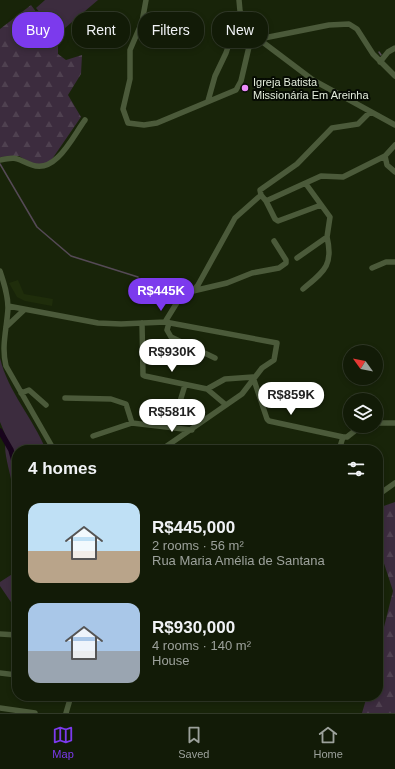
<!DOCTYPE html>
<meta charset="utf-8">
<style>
:root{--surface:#121b07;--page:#1f2815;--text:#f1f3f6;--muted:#9ca19b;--line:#313928;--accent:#7c3aed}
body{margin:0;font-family:Helvetica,sans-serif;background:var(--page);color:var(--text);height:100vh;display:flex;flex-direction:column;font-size:15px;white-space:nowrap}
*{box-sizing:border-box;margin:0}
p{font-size:13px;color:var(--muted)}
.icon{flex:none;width:22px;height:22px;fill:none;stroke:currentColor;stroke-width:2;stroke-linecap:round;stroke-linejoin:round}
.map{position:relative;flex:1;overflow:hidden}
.sheet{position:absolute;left:12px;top:445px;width:371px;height:256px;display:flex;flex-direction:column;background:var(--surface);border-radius:16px;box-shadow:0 2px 6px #0003,0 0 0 1px var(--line)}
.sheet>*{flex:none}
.top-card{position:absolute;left:12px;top:12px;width:371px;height:36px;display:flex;gap:8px}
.needle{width:26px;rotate:303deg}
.tools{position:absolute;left:343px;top:345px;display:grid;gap:8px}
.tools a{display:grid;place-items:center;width:40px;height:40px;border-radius:50%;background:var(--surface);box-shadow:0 2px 6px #0003,0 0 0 1px var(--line);font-size:20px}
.price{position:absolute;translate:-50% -34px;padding:0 9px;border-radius:14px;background:#fff;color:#222;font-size:13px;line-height:26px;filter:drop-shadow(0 1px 2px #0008)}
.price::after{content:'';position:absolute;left:50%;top:24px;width:12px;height:9px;margin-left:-6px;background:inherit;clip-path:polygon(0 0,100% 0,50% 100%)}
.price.active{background:var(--accent);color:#fff}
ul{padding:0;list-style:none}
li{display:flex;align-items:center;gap:12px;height:100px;padding:0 16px}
li span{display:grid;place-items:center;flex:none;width:112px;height:80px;border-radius:12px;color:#555}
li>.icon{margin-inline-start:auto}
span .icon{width:48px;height:48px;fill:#fffc;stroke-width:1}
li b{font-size:17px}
h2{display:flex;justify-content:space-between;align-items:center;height:48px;padding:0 16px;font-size:17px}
.chip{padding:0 14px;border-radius:16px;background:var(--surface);box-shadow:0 2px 6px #0003,0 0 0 1px var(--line);font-size:14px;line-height:36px}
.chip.active{background:var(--accent);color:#fff}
.dock{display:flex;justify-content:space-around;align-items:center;height:56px;border-top:1px solid var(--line);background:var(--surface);font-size:11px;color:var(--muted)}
.dock a{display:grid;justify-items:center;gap:2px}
.dock .active{color:var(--accent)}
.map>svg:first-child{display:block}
</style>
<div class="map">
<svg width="395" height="713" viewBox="0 0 395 713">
<defs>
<pattern id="forest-firs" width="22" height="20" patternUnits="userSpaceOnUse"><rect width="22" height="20" fill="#3c2c3e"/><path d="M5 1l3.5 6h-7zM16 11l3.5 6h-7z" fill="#4f4150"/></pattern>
</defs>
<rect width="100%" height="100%" fill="#182409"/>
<path fill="#1f2d0b" d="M 18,280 L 24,294 L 53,299 L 52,306 L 25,301 L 17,297 L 9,283 Z"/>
<path fill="#3c2c3e" d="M 45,0 L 98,0 L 58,34 L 36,8 Z
M 0,358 C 8,392 33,418 46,450 L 17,450 L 17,485 L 12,485 C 11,474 1,447 7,439 L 0,422 Z
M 17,571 L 17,611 L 0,586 L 0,582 Z"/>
<path fill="url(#forest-firs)" d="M 31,5 L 40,17 L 43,25 L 58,36 L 58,54 L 66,60 L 82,55 L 81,74 L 68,95 L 81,117 L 50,162 L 37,167 L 19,156 L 0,157 L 0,29 Z
M 395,502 L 395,713 L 362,713 L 367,696 L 378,696 L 378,651 L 393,591 L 378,545 L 378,508 Z"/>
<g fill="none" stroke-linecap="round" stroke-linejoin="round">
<path stroke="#554a56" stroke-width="1.5" d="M 379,52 L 381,55
M 0,164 L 37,227 L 71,256 L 138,277"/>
<path stroke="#18041c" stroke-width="5.5" d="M 0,431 L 11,450 L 17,472"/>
<path stroke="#4b5a3a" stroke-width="5.5" d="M 146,0 L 142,22 L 130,50 L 130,79 L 123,109 L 128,123 L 144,125 L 157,123 L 236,90 L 241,81 L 252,34
M 239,0 L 240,11 L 252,34 L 313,80 L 395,125
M 259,39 L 329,25 L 349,24 L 357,29 L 373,54 L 395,76
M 380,62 L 388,52 L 395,48
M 208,101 L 215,76 L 226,53 L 240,11
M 395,145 L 385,156 L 387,165 L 395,172
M 0,160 C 18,156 16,159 32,165 C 56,174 73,136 85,120
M 261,195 L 266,201 L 321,176 L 343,177 L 385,156
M 266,201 L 275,219 L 278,221 L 321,205
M 297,258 L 327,237 L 330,217 L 306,184
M 372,268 L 386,262 L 395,262
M 0,271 C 4,283 8,295 8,308 C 7,328 1,346 6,366 L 54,450
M 303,289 C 323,272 334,266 327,237
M 193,291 L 227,283 L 252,273 L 279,268 L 286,263 L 286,260 L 274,241
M 8,306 L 98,323 L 121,324 L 165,322 L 181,296 L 193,291 L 198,285 L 235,218 L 261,195 L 260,190 L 297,164 L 332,128 L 358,124 L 370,112
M 142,323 L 143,375 L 145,376 L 207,389 L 226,405
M 169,323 L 167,330 L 171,337 L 215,358
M 6,327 L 24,310
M 207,389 L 225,379 L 253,377 L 267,419 L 269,421 L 343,437 L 347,437 L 361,426
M 21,393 L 29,390 L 46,405
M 65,398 L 111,399 L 126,404 L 132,423 L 192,430
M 376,423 L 395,423
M 172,428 L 185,385
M 93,436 L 132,423
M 161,450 L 242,394 L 262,368 L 274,360 L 277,343 L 165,322
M 339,450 L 343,437
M 378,495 L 395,483
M 0,634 L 17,635
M 0,673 L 17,675
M 0,708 L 35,713
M 66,713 L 71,696"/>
</g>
<circle fill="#ec8cfb" stroke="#060b03" stroke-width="1.5" cx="245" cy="88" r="4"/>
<g text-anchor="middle" stroke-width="4" stroke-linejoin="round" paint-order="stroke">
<g font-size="11" fill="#e4eddc" stroke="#060b03" text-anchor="start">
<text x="253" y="86">Igreja Batista<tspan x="253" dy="13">Missionária Em Areinha</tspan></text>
</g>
</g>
</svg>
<div class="tools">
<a><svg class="needle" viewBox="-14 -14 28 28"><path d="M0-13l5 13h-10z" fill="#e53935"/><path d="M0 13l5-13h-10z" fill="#9ca19b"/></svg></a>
<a><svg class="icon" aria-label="layers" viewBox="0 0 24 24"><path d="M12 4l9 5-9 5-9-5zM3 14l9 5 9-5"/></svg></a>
</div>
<b class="price active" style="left:161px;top:312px">R$445K</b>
<b class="price" style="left:172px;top:373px">R$930K</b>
<b class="price" style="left:291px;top:416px">R$859K</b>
<b class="price" style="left:172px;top:433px">R$581K</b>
<div class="top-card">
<a class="chip active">Buy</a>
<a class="chip">Rent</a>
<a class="chip">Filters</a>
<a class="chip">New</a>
</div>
<section class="sheet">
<h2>4 homes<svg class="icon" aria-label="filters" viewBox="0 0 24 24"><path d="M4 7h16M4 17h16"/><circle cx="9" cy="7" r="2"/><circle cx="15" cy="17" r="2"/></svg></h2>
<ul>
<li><span style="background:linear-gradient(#bfe0f5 60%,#b9a48a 0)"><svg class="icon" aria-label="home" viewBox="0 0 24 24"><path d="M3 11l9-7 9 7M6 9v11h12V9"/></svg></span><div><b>R$445,000</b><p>2 rooms · 56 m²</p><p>Rua Maria Amélia de Santana</p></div></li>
<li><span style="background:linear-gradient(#a9c7e8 60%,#9aa5b1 0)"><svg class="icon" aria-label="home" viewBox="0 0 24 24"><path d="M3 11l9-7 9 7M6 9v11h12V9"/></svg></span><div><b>R$930,000</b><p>4 rooms · 140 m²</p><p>House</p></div></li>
</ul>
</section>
</div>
<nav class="dock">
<a class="active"><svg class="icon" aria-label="map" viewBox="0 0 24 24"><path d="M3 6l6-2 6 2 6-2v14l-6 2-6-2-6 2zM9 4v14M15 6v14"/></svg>Map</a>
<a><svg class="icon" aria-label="saved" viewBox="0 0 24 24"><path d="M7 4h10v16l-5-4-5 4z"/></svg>Saved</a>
<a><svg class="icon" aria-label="home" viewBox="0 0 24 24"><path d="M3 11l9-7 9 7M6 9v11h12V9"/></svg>Home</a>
</nav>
